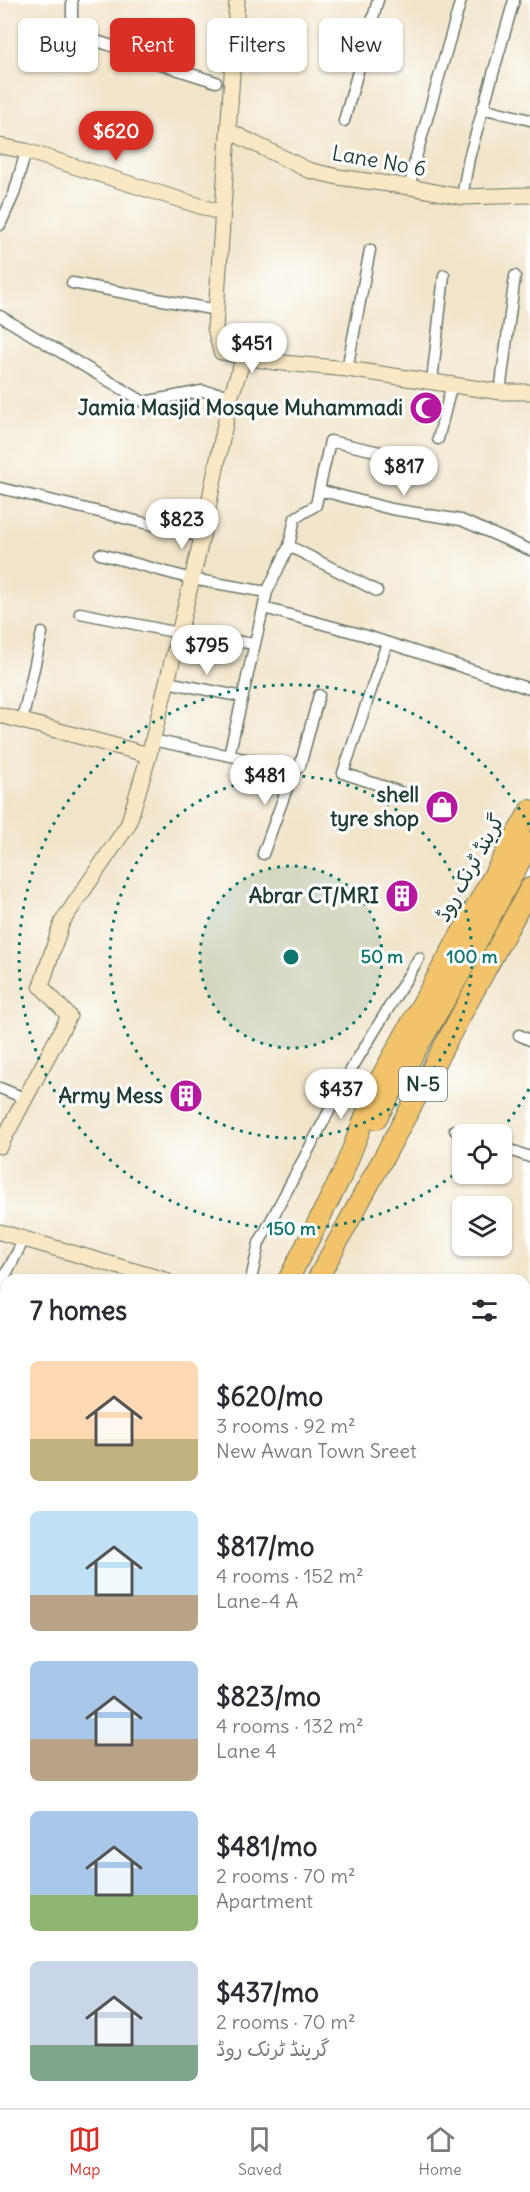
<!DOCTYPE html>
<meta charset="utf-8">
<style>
:root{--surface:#fff;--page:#f7f7f7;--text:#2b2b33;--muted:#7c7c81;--line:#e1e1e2;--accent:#d93025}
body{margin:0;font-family:Delius,"Playpen Sans Arabic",sans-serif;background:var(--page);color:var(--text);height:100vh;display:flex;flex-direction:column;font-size:22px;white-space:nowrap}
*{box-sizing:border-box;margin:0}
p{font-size:20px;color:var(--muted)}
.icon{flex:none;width:33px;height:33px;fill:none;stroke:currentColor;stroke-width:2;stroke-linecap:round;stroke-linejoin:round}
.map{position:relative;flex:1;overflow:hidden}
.sheet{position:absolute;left:0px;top:1274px;width:531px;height:836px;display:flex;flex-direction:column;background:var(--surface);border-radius:18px 18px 0 0;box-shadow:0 2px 4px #0004}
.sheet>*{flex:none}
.guide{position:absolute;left:18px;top:18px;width:495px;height:54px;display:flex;gap:12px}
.tools{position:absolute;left:452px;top:1124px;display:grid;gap:12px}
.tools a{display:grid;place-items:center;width:60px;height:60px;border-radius:9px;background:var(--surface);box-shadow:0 2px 4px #0004;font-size:30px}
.price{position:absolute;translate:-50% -51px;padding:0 14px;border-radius:21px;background:#fff;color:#222;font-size:20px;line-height:39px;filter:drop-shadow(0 2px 3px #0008)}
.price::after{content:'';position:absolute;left:50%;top:36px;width:18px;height:14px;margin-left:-9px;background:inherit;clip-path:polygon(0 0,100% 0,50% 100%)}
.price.on{background:var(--accent);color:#fff}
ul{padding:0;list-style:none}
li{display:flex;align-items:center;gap:18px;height:150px;padding:0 30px}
li span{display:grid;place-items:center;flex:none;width:168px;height:120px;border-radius:9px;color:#555}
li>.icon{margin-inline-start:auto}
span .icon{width:72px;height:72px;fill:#fffc;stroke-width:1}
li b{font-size:26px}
h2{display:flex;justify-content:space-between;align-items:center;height:72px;padding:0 30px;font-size:26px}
.tag{padding:0 21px;border-radius:9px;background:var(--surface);box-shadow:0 2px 4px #0004;font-size:21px;line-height:54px}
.tag.on{background:var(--accent);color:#fff}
.menu{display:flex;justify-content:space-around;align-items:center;height:84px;border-top:2px solid var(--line);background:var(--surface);font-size:16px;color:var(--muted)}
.menu a{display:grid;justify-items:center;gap:3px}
.menu .on{color:var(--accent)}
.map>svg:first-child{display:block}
</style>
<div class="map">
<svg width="530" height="2108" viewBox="0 0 530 2108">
<rect width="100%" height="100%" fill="#fff"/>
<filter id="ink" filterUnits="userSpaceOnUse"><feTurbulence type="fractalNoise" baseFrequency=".0167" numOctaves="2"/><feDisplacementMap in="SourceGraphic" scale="12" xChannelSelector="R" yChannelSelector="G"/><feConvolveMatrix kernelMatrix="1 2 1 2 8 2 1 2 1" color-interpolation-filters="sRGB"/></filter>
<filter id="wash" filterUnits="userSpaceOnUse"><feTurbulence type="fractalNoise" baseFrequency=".008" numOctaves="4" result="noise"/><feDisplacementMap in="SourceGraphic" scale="24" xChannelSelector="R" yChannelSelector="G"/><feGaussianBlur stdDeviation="1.35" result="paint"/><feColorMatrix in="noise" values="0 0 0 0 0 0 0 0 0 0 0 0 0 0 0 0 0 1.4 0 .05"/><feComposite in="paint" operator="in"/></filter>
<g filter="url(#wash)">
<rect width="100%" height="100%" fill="#f1e4c9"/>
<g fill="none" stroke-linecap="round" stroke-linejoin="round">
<path stroke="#64b6e0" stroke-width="4" d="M 525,1720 L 530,1705
M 525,1793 L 530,1805
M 0,1909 L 6,1913
M 525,2101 L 530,2099
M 187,2103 L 197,2108
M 506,2108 L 520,2103"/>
</g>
</g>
<g filter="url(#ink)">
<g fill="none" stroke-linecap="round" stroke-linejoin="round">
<g stroke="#687768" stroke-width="13">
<path id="street" d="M 72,0 L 72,33 L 109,45 L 144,59 L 216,82
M 482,108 L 530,120
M 344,121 L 378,0
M 410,187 L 414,164 L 461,0
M 462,197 L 469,158 L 514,0
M 0,225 L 14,194 L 26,151
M 72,283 L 216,310
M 0,316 L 144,402 L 202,391 L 231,395
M 347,369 L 370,250
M 432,381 L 444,275
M 500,392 L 515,276
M 438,439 L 452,384
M 389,454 L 330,441 L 319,490 L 391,509 L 461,520 L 530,550
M 0,488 L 202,537
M 289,546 L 377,591
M 100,554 L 192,579 L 267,592
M 264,608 L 367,636 L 530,689
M 80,613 L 179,633 L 255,644
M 387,643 L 343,773 L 400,792
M 167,682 L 243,697
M 22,721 L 42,633
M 152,740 L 294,769
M 229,755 L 267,592 L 289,546 L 295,518 L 316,505 L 319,490
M 263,854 L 294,769 L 297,769 L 300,766 L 319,695
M 519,1035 L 530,1040
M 0,1088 L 24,1098
M 455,1130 L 466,1134
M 501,1147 L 530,1157
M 251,1280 L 259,1243 L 352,1068 L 419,958
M 0,1286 L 24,1239
M 525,1502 L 530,1505
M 0,1519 L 6,1517
M 525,1654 L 530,1657
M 525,1857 L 530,1859
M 525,1960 L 530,1961
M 90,2108 L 92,2103
M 415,2108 L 416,2103"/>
</g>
<g stroke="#687768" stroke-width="17">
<path id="secondary" d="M 237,0 L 215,328 L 221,352 L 273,362 L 347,369 L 500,392 L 530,392
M 229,131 L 308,170 L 338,177 L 410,187 L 462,197 L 530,195
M 0,146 L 26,151 L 222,213
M 0,715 L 149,755
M 0,1146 L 69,1016 L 41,986 L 62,922 L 128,825 L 149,755 L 179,633 L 202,537 L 231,395 L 245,355
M 0,1232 L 165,1280"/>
</g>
<g stroke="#687768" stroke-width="22">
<path id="highway" d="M 376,1119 L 457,979 L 530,843
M 288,1280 L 342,1175 L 380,1079 L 530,810
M 317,1280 L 530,888
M 0,1815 L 6,1803
M 0,1862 L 6,1851"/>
</g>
<use href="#street" stroke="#fff" stroke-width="10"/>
<use href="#secondary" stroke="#fae7c3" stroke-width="15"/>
<use href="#highway" stroke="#f2c36a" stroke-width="20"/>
</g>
</g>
<circle cx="291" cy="957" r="91" fill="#0f766e" fill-opacity=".12"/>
<g fill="none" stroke="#0f766e" stroke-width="3" stroke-dasharray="3 6">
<circle cx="291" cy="957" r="91"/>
<circle cx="291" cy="957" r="181"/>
<path d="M529 1089A272 272 0 0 1 498 1134M460 1170A272 272 0 1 1 529 825"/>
</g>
<defs>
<g id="mosque-disc" transform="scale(1.725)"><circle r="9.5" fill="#b5179e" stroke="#fff"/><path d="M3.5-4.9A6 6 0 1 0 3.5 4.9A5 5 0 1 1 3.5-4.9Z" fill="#fff"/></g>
<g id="shop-disc" transform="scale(1.725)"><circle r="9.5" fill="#b5179e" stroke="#fff"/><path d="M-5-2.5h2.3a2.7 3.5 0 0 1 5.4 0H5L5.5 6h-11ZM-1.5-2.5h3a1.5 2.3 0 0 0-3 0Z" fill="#fff"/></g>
<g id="building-disc" transform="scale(1.725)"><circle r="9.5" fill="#b5179e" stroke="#fff"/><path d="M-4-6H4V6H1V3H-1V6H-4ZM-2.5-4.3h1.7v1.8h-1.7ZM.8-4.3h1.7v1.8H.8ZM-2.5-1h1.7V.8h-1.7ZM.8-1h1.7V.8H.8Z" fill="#fff"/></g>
</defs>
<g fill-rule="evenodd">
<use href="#mosque-disc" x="426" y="408"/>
<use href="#shop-disc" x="442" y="807"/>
<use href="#building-disc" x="402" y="896"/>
<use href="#building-disc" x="186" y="1096"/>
</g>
<g text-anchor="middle" stroke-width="6" stroke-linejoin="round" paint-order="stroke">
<rect fill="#fff" stroke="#627771" stroke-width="1.5" x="399" y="1067" width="48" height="34" rx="4.5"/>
<g font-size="20" font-weight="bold" fill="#1f3d34">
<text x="423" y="1091">N-5</text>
</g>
<g font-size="21" fill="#1f3d34" stroke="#fff">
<text transform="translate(379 161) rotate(10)" y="7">Lane No 6</text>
<text transform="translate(470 868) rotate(-61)" y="7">گرینڈ ٹرنک روڈ</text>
</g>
<g font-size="21" font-weight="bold" fill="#1f3d34" stroke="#fff" text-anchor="end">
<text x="403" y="415">Jamia Masjid Mosque Muhammadi</text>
<text x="419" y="802">shell<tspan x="419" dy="24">tyre shop</tspan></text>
<text x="379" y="903">Abrar CT/MRI</text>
<text x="163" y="1103">Army Mess</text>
</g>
</g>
<circle cx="291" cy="957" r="9" fill="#0f766e" stroke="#fff" stroke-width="3"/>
<g font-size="18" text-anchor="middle" font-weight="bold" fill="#0f766e" stroke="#fff" stroke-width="6" stroke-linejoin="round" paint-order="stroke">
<text x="382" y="963">50 m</text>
<text x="472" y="963">100 m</text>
<text x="291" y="1235">150 m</text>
</g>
</svg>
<div class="tools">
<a><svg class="icon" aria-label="locate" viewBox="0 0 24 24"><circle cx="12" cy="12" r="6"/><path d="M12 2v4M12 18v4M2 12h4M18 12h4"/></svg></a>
<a><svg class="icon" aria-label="layers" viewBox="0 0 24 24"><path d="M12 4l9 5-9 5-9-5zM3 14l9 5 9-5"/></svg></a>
</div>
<b class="price on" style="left:116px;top:162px">$620</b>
<b class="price" style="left:252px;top:374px">$451</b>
<b class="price" style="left:404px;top:497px">$817</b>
<b class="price" style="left:182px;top:550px">$823</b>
<b class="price" style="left:207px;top:676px">$795</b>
<b class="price" style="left:265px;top:806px">$481</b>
<b class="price" style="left:341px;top:1120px">$437</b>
<div class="guide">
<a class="tag">Buy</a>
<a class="tag on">Rent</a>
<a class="tag">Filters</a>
<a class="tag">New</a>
</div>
<section class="sheet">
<h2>7 homes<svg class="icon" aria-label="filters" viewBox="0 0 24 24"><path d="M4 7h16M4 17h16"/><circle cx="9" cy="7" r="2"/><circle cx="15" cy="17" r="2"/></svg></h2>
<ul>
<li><span style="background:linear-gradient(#ffd9b3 65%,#c2b280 0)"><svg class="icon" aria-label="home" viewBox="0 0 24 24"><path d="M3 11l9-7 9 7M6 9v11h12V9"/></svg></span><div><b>$620/mo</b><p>3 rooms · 92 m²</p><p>New Awan Town Sreet</p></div></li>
<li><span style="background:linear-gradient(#bfe0f5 70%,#b9a48a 0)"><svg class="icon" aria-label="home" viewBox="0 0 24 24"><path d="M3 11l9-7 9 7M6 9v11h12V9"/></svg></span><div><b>$817/mo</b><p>4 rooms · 152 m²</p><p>Lane-4 A</p></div></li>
<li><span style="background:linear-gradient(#a9c7e8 65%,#b9a48a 0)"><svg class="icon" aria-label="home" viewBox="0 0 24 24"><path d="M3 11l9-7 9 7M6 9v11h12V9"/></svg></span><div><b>$823/mo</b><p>4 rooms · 132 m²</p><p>Lane 4</p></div></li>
<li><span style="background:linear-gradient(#a9c7e8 70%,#8fb573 0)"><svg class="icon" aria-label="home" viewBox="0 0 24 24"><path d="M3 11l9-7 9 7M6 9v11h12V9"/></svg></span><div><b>$481/mo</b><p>2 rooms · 70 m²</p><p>Apartment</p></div></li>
<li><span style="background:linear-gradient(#c9d6e8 70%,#7fa58c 0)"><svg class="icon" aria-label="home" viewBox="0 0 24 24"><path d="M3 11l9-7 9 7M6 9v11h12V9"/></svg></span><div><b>$437/mo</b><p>2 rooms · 70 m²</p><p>گرینڈ ٹرنک روڈ</p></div></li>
</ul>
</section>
</div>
<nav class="menu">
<a class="on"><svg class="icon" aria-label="map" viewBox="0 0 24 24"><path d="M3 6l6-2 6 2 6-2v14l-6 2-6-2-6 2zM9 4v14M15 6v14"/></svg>Map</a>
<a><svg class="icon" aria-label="saved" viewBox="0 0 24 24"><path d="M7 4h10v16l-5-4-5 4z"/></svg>Saved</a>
<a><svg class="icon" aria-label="home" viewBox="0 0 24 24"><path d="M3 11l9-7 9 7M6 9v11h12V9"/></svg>Home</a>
</nav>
